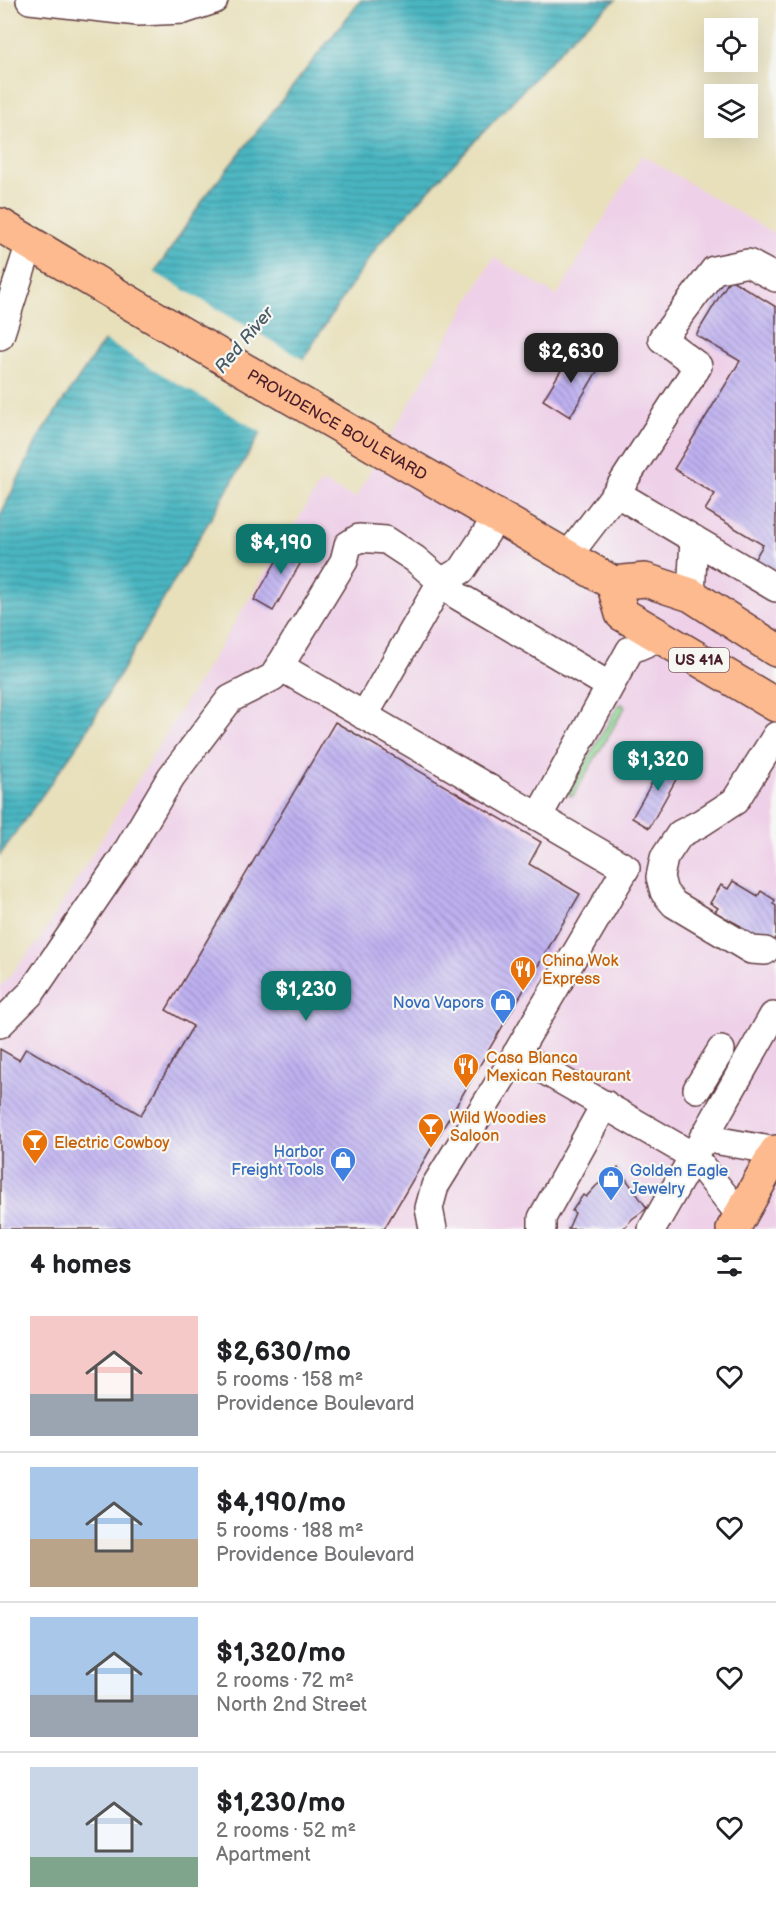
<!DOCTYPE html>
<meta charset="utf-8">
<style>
:root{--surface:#fff;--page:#f2f2f2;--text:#202124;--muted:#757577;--line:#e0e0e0;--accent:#0f766e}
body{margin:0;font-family:"Balsamiq Sans",sans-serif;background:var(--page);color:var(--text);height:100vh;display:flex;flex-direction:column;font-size:22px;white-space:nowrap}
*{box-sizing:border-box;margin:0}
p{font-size:20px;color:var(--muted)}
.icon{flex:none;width:33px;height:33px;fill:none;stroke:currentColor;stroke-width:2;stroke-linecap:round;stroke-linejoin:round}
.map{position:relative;height:1229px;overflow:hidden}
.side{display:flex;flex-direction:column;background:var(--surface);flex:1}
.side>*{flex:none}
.controls{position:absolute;left:704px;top:18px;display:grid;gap:12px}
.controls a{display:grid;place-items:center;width:54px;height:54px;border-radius:0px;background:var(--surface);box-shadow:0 6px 24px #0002;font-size:30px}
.price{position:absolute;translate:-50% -51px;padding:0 14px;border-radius:12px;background:var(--accent);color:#fff;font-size:20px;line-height:39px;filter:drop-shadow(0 2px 3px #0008)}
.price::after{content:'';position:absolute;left:50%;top:36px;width:18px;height:14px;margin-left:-9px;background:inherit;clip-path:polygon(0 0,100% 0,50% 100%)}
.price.active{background:#222;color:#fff}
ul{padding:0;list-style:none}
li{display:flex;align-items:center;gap:18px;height:150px;padding:0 30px}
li+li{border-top:2px solid var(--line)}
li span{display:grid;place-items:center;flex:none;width:168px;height:120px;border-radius:0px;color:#555}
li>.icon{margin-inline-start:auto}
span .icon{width:72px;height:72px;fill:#fffc;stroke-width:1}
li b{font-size:26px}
h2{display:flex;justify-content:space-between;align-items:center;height:72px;padding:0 30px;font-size:26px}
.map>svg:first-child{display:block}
</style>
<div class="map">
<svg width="776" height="1229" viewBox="0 0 776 1229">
<defs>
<pattern id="garden-furrows" width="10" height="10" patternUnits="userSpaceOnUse" patternTransform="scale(1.5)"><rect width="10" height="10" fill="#8cd895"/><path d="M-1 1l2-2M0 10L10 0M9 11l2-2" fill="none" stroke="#7ab981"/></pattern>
<pattern id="water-rules" width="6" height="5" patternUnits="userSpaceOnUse" patternTransform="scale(1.5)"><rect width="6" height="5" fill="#48b6c1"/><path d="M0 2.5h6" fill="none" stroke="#3e939d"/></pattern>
<pattern id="building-back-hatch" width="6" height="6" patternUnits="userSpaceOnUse" patternTransform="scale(1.5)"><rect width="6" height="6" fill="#beb1f1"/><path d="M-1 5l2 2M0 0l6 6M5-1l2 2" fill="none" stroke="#9c8fc3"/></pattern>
</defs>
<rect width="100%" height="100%" fill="#f6f6f2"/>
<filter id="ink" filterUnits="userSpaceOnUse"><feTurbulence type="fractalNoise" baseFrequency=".0167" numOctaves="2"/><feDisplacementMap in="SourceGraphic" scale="12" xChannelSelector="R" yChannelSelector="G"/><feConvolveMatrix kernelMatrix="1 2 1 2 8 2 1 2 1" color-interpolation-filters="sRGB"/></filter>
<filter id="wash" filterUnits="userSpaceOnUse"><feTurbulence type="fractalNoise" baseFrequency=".008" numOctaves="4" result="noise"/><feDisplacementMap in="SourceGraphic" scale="24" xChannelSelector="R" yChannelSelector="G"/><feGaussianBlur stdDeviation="1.35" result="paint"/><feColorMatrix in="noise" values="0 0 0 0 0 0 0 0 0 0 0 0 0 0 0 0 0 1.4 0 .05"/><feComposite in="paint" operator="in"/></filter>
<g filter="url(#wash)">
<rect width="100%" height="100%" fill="#e8e0bb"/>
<path fill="#eed0e8" d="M 642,155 L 776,235 L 776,1229 L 0,1229 L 0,987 L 39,941 L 321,482 L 355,498 L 494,257 L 557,296 Z"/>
<path fill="url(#garden-furrows)" stroke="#6b7c60" stroke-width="1.5" d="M 622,704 L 625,707 L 619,718 L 573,796 L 570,796 L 568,794 L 618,706 Z"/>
<path fill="url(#water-rules)" stroke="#496a76" stroke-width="1.5" d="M 361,0 L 616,0 L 577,32 L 378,245 L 313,343 L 82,739 L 0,855 L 0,516 L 40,435 L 95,354 L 166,256 L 205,197 Z"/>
<path fill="#e8e0bb" d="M 152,271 L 306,361 L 264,434 L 102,339 Z"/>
<g id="blocks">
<path fill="url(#building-back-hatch)" d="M 730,279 L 776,307 L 776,574 L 754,560 L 763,545 L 705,510 L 715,494 L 674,469 L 740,361 L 696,335 Z
M 572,352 L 599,368 L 570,417 L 543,400 Z
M 289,539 L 308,550 L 273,611 L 254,600 Z
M 335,722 L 541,842 L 529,864 L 580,894 L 384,1229 L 0,1229 L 0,1049 L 19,1060 L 26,1048 L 141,1115 L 193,1026 L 166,1010 Z
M 667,756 L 684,765 L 649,828 L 632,818 Z
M 733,881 L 758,896 L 761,891 L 775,900 L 773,904 L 776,906 L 776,937 L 771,944 L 740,928 L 741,926 L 715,912 L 718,908 L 710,903 L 721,885 L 728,889 Z
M 618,1168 L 647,1208 L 632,1219 L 623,1229 L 568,1229 L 575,1213 L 572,1211 L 583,1195 L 586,1197 L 596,1186 Z"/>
</g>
</g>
<g filter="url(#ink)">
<use href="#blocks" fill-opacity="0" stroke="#623c41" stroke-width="1.5"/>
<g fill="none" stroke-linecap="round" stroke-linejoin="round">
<g stroke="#623c41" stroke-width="30">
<path id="minor" d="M 30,0 L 138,12 L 184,10 L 214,0
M 0,336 L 30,243
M 616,493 L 698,366 L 662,339 L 714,270 L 748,263 L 776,278
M 567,557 L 616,493 L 776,588
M 691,595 L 694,539
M 279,666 L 626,868 L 508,1068 L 435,1186 L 429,1208 L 433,1229
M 364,716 L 441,582 L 462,570 L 497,517
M 538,817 L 630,650 L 660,637
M 765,951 L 751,950 L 674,904 L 664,892 L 660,877 L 664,858 L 680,834 L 701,823 L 735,801 L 776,736
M 0,1024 L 31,993 L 123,858 L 171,777 L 230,699 L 273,677 L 344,561 L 348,545 L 359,538 L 386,540 L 415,559 L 458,596 L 610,686
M 516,1054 L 693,1156 L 741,1216
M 697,1089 L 721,1050
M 703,1138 L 776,1151
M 542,1229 L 542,1218 L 605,1104
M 652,1229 L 773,1016"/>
</g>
<g stroke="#623c41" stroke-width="36">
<g id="highway">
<path id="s1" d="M 0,225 C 203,348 408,465 613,583"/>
<path d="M 613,583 L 622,614 L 776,705"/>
<path d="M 613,583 L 645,580 L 691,595 L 776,650"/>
<path d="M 733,1229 L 776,1152"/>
</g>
</g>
<use href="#minor" stroke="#fff" stroke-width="27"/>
<use href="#highway" stroke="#fcba8e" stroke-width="33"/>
</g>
</g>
<defs>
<g id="restaurant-pin" transform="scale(1.35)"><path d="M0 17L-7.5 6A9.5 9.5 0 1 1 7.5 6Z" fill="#e8710a" stroke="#f6f6f2"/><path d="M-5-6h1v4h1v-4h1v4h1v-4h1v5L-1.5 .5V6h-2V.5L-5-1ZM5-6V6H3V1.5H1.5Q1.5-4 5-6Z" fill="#fff"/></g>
<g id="shop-pin" transform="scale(1.35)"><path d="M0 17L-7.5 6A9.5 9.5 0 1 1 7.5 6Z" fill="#3f7fe0" stroke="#f6f6f2"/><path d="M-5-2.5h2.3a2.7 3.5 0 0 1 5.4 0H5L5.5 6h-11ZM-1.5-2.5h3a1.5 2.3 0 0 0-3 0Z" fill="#fff"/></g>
<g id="bar-pin" transform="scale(1.35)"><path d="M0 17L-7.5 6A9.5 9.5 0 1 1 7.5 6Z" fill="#e8710a" stroke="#f6f6f2"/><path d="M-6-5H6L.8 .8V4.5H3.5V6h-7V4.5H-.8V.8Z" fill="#fff"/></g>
</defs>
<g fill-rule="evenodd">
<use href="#restaurant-pin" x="523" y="969"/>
<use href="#shop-pin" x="503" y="1002"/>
<use href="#restaurant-pin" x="466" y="1066"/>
<use href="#bar-pin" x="431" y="1126"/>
<use href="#bar-pin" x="35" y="1142"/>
<use href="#shop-pin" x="343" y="1160"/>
<use href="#shop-pin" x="611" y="1179"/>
</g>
<g text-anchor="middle" stroke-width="4.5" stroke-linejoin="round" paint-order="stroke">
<rect fill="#f6f6f2" stroke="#7e6067" stroke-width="1.5" x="669" y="648" width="60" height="24" rx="4.5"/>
<g font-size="15" font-weight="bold" fill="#4a1f2b">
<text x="699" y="665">US 41A</text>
</g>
<g font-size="16" fill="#4a1f2b" stroke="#f6f6f2">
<text dy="6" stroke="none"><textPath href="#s1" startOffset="392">PROVIDENCE BOULEVARD</textPath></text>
</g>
<g font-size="16" fill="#c56008" stroke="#f6f6f2" text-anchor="start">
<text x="542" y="966">China Wok<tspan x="542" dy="18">Express</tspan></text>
<text x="486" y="1063">Casa Blanca<tspan x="486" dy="18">Mexican Restaurant</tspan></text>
<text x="450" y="1123">Wild Woodies<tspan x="450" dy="18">Saloon</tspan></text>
<text x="54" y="1148">Electric Cowboy</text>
</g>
<g font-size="16" fill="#366cbe" stroke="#f6f6f2" text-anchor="end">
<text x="484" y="1008">Nova Vapors</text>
<text x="324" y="1157">Harbor<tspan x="324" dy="18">Freight Tools</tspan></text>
<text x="630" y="1176" text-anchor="start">Golden Eagle<tspan x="630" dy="18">Jewelry</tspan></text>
</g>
<g font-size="18" font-style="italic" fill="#495b67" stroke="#f6f6f2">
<text transform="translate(244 340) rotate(-50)" y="6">Red River</text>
</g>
</g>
</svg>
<div class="controls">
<a><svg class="icon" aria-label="locate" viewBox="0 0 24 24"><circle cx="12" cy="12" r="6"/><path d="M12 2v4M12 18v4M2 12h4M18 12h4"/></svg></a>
<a><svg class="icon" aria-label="layers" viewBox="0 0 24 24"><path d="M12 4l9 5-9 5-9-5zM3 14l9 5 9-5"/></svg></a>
</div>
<b class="price active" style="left:571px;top:384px">$2,630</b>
<b class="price" style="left:281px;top:575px">$4,190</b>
<b class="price" style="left:658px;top:792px">$1,320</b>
<b class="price" style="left:306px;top:1022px">$1,230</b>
</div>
<section class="side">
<h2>4 homes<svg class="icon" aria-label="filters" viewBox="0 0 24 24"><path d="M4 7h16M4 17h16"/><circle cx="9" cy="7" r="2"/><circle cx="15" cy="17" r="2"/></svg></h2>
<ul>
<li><span style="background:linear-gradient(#f6c9c9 65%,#9aa5b1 0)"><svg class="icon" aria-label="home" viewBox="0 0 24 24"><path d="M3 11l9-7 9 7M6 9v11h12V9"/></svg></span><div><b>$2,630/mo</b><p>5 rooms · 158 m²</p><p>Providence Boulevard</p></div><svg class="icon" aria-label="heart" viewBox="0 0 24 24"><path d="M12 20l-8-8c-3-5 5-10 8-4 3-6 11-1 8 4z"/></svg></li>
<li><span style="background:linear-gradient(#a9c7e8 60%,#b9a48a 0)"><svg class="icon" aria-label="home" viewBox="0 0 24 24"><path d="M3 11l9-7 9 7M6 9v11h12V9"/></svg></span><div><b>$4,190/mo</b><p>5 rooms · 188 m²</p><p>Providence Boulevard</p></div><svg class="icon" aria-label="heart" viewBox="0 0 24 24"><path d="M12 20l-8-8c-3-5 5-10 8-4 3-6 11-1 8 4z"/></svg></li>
<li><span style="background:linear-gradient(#a9c7e8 65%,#9aa5b1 0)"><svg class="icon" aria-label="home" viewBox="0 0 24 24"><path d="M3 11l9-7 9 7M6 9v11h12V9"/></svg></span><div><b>$1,320/mo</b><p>2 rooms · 72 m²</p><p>North 2nd Street</p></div><svg class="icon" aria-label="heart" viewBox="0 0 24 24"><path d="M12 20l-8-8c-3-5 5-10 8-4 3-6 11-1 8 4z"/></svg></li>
<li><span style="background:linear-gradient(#c9d6e8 75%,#7fa58c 0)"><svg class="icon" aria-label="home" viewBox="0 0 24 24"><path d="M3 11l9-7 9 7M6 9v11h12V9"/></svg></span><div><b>$1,230/mo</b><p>2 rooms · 52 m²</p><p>Apartment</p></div><svg class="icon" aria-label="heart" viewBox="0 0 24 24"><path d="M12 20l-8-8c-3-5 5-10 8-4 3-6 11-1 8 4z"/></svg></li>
</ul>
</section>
